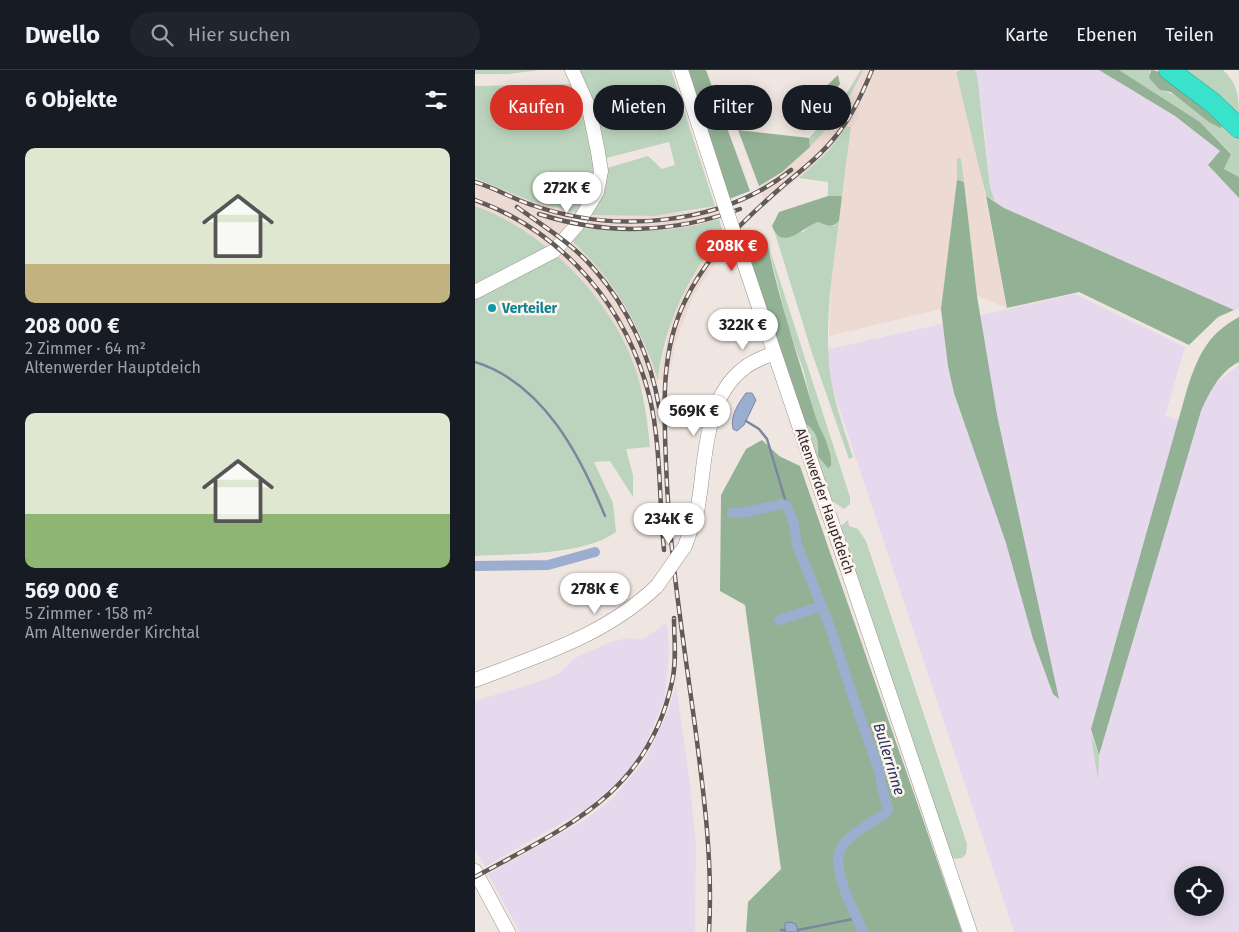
<!DOCTYPE html>
<html lang="de">
<meta charset="utf-8">
<style>
:root{--surface:#171b24;--page:#20242c;--text:#f1f3f6;--muted:#9ea1a6;--line:#363941;--accent:#d93025}
body{margin:0;font-family:"Fira Sans",sans-serif;background:var(--page);color:var(--text);height:100vh;display:flex;flex-direction:column;font-size:19px;white-space:nowrap}
*{box-sizing:border-box;margin:0}
p{font-size:16px;color:var(--muted)}
.icon{flex:none;width:28px;height:28px;fill:none;stroke:currentColor;stroke-width:2;stroke-linecap:round;stroke-linejoin:round}
.map{position:relative;flex:1;overflow:hidden}
.details{display:flex;flex-direction:column;background:var(--surface);width:475px}
.details>*{flex:none}
.guide{position:absolute;left:15px;top:15px;width:475px;height:45px;display:flex;gap:10px}
.buttons{position:absolute;left:699px;top:796px;display:grid;gap:10px}
.buttons a{display:grid;place-items:center;width:50px;height:50px;border-radius:50%;background:var(--surface);box-shadow:0 2px 12px #0003;font-size:25px}
.price{position:absolute;translate:-50% -42px;padding:0 11px;border-radius:18px;background:#fff;color:#222;font-size:16px;line-height:32px;filter:drop-shadow(0 1px 2px #0008)}
.price::after{content:'';position:absolute;left:50%;top:30px;width:15px;height:11px;margin-left:-8px;background:inherit;clip-path:polygon(0 0,100% 0,50% 100%)}
.price.on{background:var(--accent);color:#fff}
ul{padding:0;list-style:none}
li{display:grid;align-content:center;gap:10px;height:265px;padding:0 25px}
li span{display:grid;place-items:center;height:155px;border-radius:10px;color:#555}
li>.icon{margin-inline-start:auto}
span .icon{width:90px;height:90px;fill:#fffc;stroke-width:1}
li b{font-size:21px}
h2{display:flex;justify-content:space-between;align-items:center;height:60px;padding:0 25px;font-size:21px}
.tag{padding:0 18px;border-radius:22px;background:var(--surface);box-shadow:0 2px 12px #0003;font-size:18px;line-height:45px}
.tag.on{background:var(--accent);color:#fff}
header{display:flex;align-items:center;gap:30px;box-sizing:border-box;height:70px;padding:0 25px;background:var(--surface);border-bottom:1px solid var(--line)}
header strong{font-size:24px}
nav{display:flex;gap:28px;margin-inline-start:auto;font-size:18px}
.search{width:350px;height:45px;background:var(--page);display:flex;align-items:center;gap:12px;box-sizing:border-box;padding:0 18px;border-radius:28px;color:var(--muted);font-size:19px}
main{display:flex;flex:1;min-height:0}
.map>svg:first-child{display:block}
</style>
<header>
<strong>Dwello</strong>
<div class="search"><svg class="icon" aria-label="search" viewBox="0 0 24 24"><circle cx="10" cy="10" r="6"/><path d="M15 15l6 6"/></svg>Hier suchen</div>
<nav><a>Karte</a><a>Ebenen</a><a>Teilen</a></nav>
</header>
<main>
<section class="details">
<h2>6 Objekte<svg class="icon" aria-label="filters" viewBox="0 0 24 24"><path d="M4 7h16M4 17h16"/><circle cx="9" cy="7" r="2"/><circle cx="15" cy="17" r="2"/></svg></h2>
<ul>
<li><span style="background:linear-gradient(#dfe7d0 75%,#c2b280 0)"><svg class="icon" aria-label="home" viewBox="0 0 24 24"><path d="M3 11l9-7 9 7M6 9v11h12V9"/></svg></span><div><b>208 000 €</b><p>2 Zimmer · 64 m²</p><p>Altenwerder Hauptdeich</p></div></li>
<li><span style="background:linear-gradient(#dfe7d0 65%,#8fb573 0)"><svg class="icon" aria-label="home" viewBox="0 0 24 24"><path d="M3 11l9-7 9 7M6 9v11h12V9"/></svg></span><div><b>569 000 €</b><p>5 Zimmer · 158 m²</p><p>Am Altenwerder Kirchtal</p></div></li>
</ul>
</section>
<div class="map">
<svg width="764" height="862" viewBox="0 0 764 862">
<rect width="100%" height="100%" fill="#f0e6e1"/>
<path fill="#e6d9ed" fill-rule="evenodd" d="M 500,0 L 624,0 L 700,46 L 745,81 L 734,96 L 764,128 L 764,238 L 759,240 L 529,138 L 520,131 L 515,117 L 510,62 Z
M 600,224 L 710,277 L 690,346 L 719,355 L 729,331 L 740,314 L 764,295 L 764,862 L 539,862 L 345,281 ZM 708,805 L 740,805 L 740,838 L 708,838 Z
M 191,553 L 193,558 L 194,584 L 190,628 L 171,673 L 160,691 L 144,712 L 116,736 L 10,797 L 0,779 L 0,631 L 72,609 L 85,603 L 98,589 L 135,572 L 152,568 L 167,570 Z
M 201,614 L 215,714 L 221,775 L 220,862 L 45,862 L 13,804 L 108,751 L 137,729 L 170,690 L 194,639 Z"/>
<path fill="#eddad2" d="M 388,0 L 480,0 L 497,61 L 532,238 L 502,226 L 489,112 L 482,110 L 466,239 L 354,266 L 356,213 L 376,57 L 324,108 L 290,134 L 284,116 L 320,91 L 352,59 L 372,31 Z
M 0,108 L 58,132 L 108,144 L 168,146 L 219,141 L 240,136 L 244,149 L 226,155 L 194,161 L 154,162 L 107,158 L 97,169 L 127,201 L 157,245 L 183,309 L 196,252 L 207,224 L 232,183 L 248,163 L 253,174 L 217,228 L 201,272 L 193,311 L 183,310 L 167,319 L 159,294 L 146,266 L 128,238 L 79,181 L 39,154 L 0,136 Z"/>
<path fill="#bcd4bd" d="M 0,0 L 65,0 L 32,4 L 0,4 Z
M 103,0 L 196,0 L 240,136 L 179,146 L 117,145 L 132,98 L 173,86 L 187,99 L 200,95 L 194,72 L 131,88 Z
M 386,0 L 388,0 C 374,30 358,54 335,77 L 334,68 L 366,32 Z
M 486,0 L 500,0 L 502,5 L 515,117 L 520,131 L 511,126 L 481,2 Z
M 644,0 L 676,0 L 674,2 L 685,20 C 708,24 724,47 744,57 L 752,52 L 764,64 L 764,107 L 749,99 L 756,83 L 725,52 Z
M 704,0 L 748,0 C 764,15 764,28 764,50 Z
M 97,14 L 107,29 L 122,113 L 104,143 L 58,132 L 0,108 L 0,16 Z
M 372,57 L 376,57 L 367,126 L 353,126 L 353,112 L 324,108 L 352,82 Z
M 482,88 L 486,89 L 489,112 L 482,110 Z
M 0,136 C 69,161 134,226 159,295 C 169,322 172,349 175,377 L 151,379 L 158,405 L 158,427 L 135,391 L 119,392 L 138,433 L 141,462 C 110,485 39,484 0,486 Z
M 244,149 L 248,163 C 213,205 189,255 183,310 C 165,255 139,209 96,170 L 107,158 C 156,162 196,164 244,149 Z
M 364,151 C 358,198 350,247 354,294 C 357,326 368,357 378,387 L 374,389 L 337,283 L 299,160 L 304,165 L 328,162 L 336,154 L 343,152 L 359,156 Z
M 292,171 L 375,427 L 375,434 L 369,439 L 354,429 L 328,351 L 341,362 L 344,375 L 355,380 L 339,344 L 329,302 L 313,257 Z
M 373,450 L 374,456 L 383,459 L 391,471 L 492,774 L 491,784 L 487,788 L 480,789 L 476,786 L 366,465 L 366,456 Z
M 616,665 L 624,685 L 623,710 Z"/>
<path fill="#93b194" d="M 212,0 L 231,0 L 275,121 L 254,129 Z
M 624,0 L 644,0 L 725,52 L 756,84 L 749,99 L 764,107 L 764,128 L 733,95 L 745,81 L 700,46 Z
M 676,0 C 694,0 736,40 752,52 L 745,58 L 734,52 L 696,22 L 685,20 L 674,8 Z
M 363,5 L 365,14 L 359,22 L 344,23 Z
M 317,29 L 339,33 L 343,44 L 338,49 L 326,49 Z
M 263,60 L 334,68 L 335,77 L 307,102 L 284,116 Z
M 482,110 L 489,112 L 502,226 L 522,345 L 584,629 L 578,624 L 558,569 L 531,473 L 479,323 L 473,296 L 466,239 Z
M 353,126 L 367,126 L 364,151 C 356,159 353,155 343,152 C 329,156 307,183 297,156 L 304,142 Z
M 511,126 L 529,138 L 759,240 L 743,247 L 714,275 L 604,222 L 532,238 Z
M 281,169 L 292,171 C 303,229 323,285 339,342 C 344,360 358,377 356,396 L 353,398 L 343,386 C 344,367 342,363 328,351 L 270,177 L 276,170 Z
M 764,247 L 764,292 C 745,301 734,323 726,341 L 624,685 L 616,659 L 713,316 C 724,284 733,264 764,247 Z
M 287,370 L 304,386 L 325,396 L 487,862 L 271,862 L 273,832 L 306,799 L 270,535 L 245,521 L 246,425 L 271,379 Z"/>
<path fill="#9caecf" stroke="#7c879e" d="M 271,323 L 277,323 L 281,330 L 269,355 L 262,361 L 258,359 C 255,346 263,334 271,323 Z
M 315,852 L 321,854 L 323,862 L 310,862 L 310,853 Z"/>
<g fill="none" stroke-linecap="round" stroke-linejoin="round">
<path stroke="#7c879e" stroke-width="2.5" d="M 0,292 C 68,313 105,385 130,446
M 271,351 L 284,359 L 292,369 L 312,436
M 306,860 L 310,860
M 323,860 L 383,848"/>
<path stroke="#9caecf" stroke-width="10" d="M 257,443 L 271,442 L 307,434 L 312,436 L 319,454 L 322,475 L 356,560 L 378,627 L 406,706 L 406,714 L 413,739 L 411,743 C 399,751 372,766 366,778 C 355,800 380,842 388,862
M 0,496 L 73,495 L 120,482
M 304,550 L 347,536"/>
<g stroke="#9b918c" stroke-width="15">
<path id="minor" d="M 206,0 L 248,130
M 262,172 L 495,862
M 0,222 L 79,181 L 102,155 L 122,122 L 126,101 L 123,82 L 114,38 L 97,0
M 222,442 C 231,396 227,331 268,299 C 277,291 288,288 299,283
M 0,610 C 65,585 131,565 182,516
M 0,801 L 33,862"/>
</g>
<g stroke="#36a293" stroke-width="21">
<path id="highway" d="M 694,0 L 738,33 L 764,58"/>
</g>
<use href="#minor" stroke="#fff" stroke-width="14"/>
<use href="#highway" stroke="#39e2cb" stroke-width="20"/>
<g stroke="#605b58" stroke-width="4.5">
<path id="rail" d="M 0,112 C 20,118 38,129 57,135 C 140,164 246,156 316,100
M 0,130 C 89,162 153,238 175,329 C 186,376 184,431 189,480
M 42,137 C 68,156 98,174 119,199 C 153,237 176,288 184,337
M 64,144 C 131,166 200,163 265,139
M 0,807 C 91,757 173,724 197,612 C 202,591 199,569 199,548
M 234,862 C 238,792 229,725 220,656 C 208,568 194,481 191,393 C 189,339 185,282 210,231 C 233,183 270,149 310,114 C 328,99 346,85 361,66 C 377,47 388,22 397,0"/>
</g>
<use href="#rail" stroke="#fef3ee" stroke-width="2.5" stroke-dasharray="8" stroke-linecap="butt"/>
<g stroke="#9b918c" stroke-width="15" stroke-linecap="butt">
<path id="minor-bridge" d="M 248,130 L 262,172
M 182,516 L 210,476 L 222,442"/>
</g>
<use href="#minor-bridge" stroke="#fff" stroke-width="14"/>
</g>
<circle fill="#0f9aa8" stroke="#fef3ee" stroke-width="2" cx="17" cy="238" r="5"/>
<g text-anchor="middle" stroke-width="5" stroke-linejoin="round" paint-order="stroke">
<g font-size="14" font-weight="bold" fill="#0d838f" stroke="#fef3ee" text-anchor="start">
<text x="27" y="243">Verteiler</text>
</g>
<g font-size="14" fill="#302c2a" stroke="#fef3ee">
<text transform="translate(350 431) rotate(71)" y="5">Altenwerder Hauptdeich</text>
</g>
<g font-size="15" font-style="italic" fill="#1e3560" stroke="#fef3ee">
<text transform="translate(414 689) rotate(73)" y="5">Bullerrinne</text>
</g>
</g>
</svg>
<div class="buttons">
<a><svg class="icon" aria-label="locate" viewBox="0 0 24 24"><circle cx="12" cy="12" r="6"/><path d="M12 2v4M12 18v4M2 12h4M18 12h4"/></svg></a>
</div>
<b class="price" style="left:92px;top:144px">272K €</b>
<b class="price on" style="left:257px;top:202px">208K €</b>
<b class="price" style="left:268px;top:281px">322K €</b>
<b class="price" style="left:219px;top:367px">569K €</b>
<b class="price" style="left:194px;top:475px">234K €</b>
<b class="price" style="left:120px;top:545px">278K €</b>
<div class="guide">
<a class="tag on">Kaufen</a>
<a class="tag">Mieten</a>
<a class="tag">Filter</a>
<a class="tag">Neu</a>
</div>
</div>
</main>
